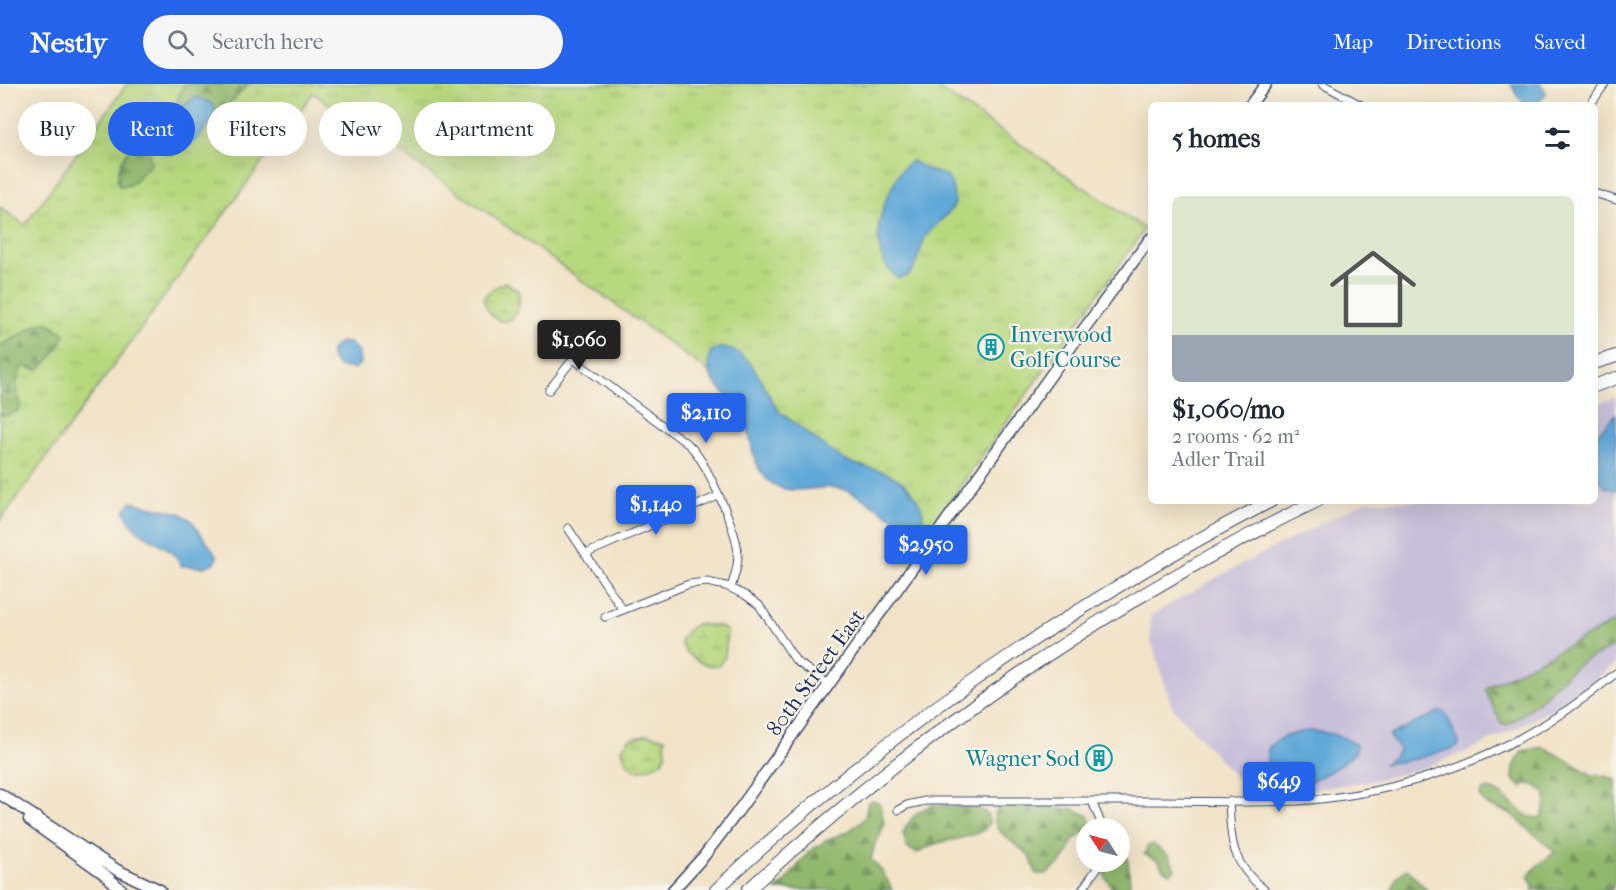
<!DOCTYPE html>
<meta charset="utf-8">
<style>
:root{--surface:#fff;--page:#f6f6f7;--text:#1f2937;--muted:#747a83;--accent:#2563eb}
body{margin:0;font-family:"IM FELL French Canon",serif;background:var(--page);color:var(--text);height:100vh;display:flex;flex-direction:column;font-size:22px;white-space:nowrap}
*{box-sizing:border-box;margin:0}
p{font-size:20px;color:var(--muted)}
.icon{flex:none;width:33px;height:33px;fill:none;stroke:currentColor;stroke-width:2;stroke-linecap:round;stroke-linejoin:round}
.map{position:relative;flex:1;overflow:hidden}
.side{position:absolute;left:1148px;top:18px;width:450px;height:402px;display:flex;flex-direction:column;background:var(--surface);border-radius:9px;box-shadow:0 6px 24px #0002}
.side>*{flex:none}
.hud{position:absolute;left:18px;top:18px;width:570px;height:54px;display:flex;gap:12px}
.needle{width:39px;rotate:306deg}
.tools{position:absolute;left:1076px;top:734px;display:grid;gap:12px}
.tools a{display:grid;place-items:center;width:54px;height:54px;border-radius:50%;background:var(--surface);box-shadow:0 6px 24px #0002;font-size:30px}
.price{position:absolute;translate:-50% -51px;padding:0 14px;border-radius:6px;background:var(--accent);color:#fff;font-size:20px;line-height:39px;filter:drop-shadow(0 2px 3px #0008)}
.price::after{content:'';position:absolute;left:50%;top:36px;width:18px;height:14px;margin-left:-9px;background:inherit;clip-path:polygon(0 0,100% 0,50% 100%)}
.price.on{background:#222;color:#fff}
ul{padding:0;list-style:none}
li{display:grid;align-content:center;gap:12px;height:318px;padding:0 24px}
li span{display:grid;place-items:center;height:186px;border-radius:9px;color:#555}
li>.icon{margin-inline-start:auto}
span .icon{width:108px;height:108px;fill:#fffc;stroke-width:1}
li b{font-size:26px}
h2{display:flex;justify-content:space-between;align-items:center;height:72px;padding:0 24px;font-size:26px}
.tag{padding:0 21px;border-radius:27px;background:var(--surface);box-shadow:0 6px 24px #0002;font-size:21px;line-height:54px}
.tag.on{background:var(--accent);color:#fff}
header{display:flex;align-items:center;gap:36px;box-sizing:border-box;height:84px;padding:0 30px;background:var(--accent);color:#fff}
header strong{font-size:28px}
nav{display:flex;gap:33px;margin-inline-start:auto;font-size:21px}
.search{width:420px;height:54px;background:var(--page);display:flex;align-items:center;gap:15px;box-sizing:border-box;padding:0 21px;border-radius:33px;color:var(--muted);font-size:22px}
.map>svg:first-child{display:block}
</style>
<header>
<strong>Nestly</strong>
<div class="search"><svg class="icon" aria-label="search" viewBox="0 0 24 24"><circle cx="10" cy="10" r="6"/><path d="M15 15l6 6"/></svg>Search here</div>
<nav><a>Map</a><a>Directions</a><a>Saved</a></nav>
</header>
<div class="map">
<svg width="1616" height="806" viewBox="0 0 1616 806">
<defs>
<pattern id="grass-tufts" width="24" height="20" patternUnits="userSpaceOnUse" patternTransform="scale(1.5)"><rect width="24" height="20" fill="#b8d87f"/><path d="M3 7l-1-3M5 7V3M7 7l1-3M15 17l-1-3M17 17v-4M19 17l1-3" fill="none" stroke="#9eba70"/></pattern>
<pattern id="forest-firs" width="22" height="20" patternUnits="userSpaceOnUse" patternTransform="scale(1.5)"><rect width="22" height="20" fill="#92b86e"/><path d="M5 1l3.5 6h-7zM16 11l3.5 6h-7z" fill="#76965e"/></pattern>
<pattern id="wetland-marsh" width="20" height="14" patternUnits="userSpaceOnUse" patternTransform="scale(1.5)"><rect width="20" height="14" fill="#b8d87f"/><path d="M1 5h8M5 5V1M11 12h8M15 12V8" fill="none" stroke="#9eba70"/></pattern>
</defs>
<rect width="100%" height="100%" fill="#f7f3e8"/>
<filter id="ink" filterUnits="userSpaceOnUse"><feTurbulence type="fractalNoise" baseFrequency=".0167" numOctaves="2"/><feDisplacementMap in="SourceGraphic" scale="12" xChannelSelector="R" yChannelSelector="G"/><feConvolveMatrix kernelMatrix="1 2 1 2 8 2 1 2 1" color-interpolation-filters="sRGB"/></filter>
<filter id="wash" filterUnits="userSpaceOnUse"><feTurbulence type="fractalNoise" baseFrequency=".008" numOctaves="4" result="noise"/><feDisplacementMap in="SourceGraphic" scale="24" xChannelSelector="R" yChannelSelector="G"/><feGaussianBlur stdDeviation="1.35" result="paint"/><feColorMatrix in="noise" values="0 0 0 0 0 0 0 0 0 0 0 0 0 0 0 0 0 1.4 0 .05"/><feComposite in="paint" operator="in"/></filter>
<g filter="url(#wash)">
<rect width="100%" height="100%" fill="#f1e3c8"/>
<path fill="#c7c0d9" d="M 1616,313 L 1616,579 L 1588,602 L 1559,621 L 1513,646 L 1468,667 L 1423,684 L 1376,696 L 1295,708 L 1250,709 L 1172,623 L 1151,555 L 1150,532 L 1221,491 L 1365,417 L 1594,417 L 1595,321 Z"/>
<path fill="url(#grass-tufts)" stroke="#6a846e" stroke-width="1.5" d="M 127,0 L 932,0 L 1145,145 L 929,446 L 485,127 L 313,9 L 0,437 L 0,123 L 25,141 Z"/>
<path fill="url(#forest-firs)" stroke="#567466" stroke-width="1.5" d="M 187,0 L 249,0 C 241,7 226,26 216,28 L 214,22 L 197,13 L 181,23 L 176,20 L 182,4 Z
M 134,60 L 141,60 L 147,62 C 148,67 151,74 151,78 C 151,84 137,90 134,98 L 127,102 L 119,102 C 115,87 124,70 134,60 Z
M 48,239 L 55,243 L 65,250 C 60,264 49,277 38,286 L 28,283 L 22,283 C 15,298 15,306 21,320 L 18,327 L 7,332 L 0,330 L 0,262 L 38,240 Z
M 1616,537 L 1616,561 C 1603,570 1587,573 1575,583 C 1552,603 1533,626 1507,641 L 1501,639 L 1487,610 L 1486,606 L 1489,602 Z
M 1544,663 L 1592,691 L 1606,692 L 1616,696 L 1616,794 L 1612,806 L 1532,806 L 1534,802 L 1528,792 L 1538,781 L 1555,768 L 1510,729 L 1491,723 L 1484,718 L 1480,713 L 1481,707 C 1503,697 1518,740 1542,733 L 1546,719 L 1546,710 L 1535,701 L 1524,700 L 1522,704 L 1513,695 L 1514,683 L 1522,667 Z
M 874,717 L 880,720 L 884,739 L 880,752 L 875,759 L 871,775 L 884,790 L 892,806 L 776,806 L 784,799 L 809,768 L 827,756 L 849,747 L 865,734 L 868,718 Z
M 933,721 C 947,724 961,722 975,724 C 979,725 985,727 987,730 C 999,753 949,755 938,759 C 931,761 924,765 917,769 L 907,764 L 903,749 C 910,734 918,726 933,721 Z
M 1010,722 L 1074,725 L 1089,732 L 1091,744 L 1086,744 L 1086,748 L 1073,756 L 1068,769 L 1060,780 L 1046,790 L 1036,790 C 1034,784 1033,777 1029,772 C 1019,760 981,744 999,723 Z
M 1153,760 L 1169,772 L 1175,785 L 1171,789 C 1164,787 1161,784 1159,777 L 1144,770 L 1148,762 Z
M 1119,769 L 1128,775 L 1130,801 L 1124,806 L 1112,804 L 1104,790 L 1110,777 L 1119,777 Z
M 1407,785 L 1427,806 L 1392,806 L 1397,793 Z"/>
<path fill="url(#wetland-marsh)" stroke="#6a846e" stroke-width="1.5" d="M 505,198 L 518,206 C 524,223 510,249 492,231 C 487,227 485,220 483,214 L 492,205 Z
M 696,540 L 719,542 L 727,547 L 725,573 L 719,581 C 705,585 684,571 680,557 L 686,548 Z
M 648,650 L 665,654 L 666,670 L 661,679 C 653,680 648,686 641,686 C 630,687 623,674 622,664 L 629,655 Z"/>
<path fill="#61a8d8" stroke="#3e6c9b" stroke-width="1.5" d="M 1511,0 L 1541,0 L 1546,9 L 1537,21 L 1526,21 L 1517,12 Z
M 197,13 L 209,18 L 214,22 L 216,28 C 209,43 197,58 182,66 C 162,77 148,63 155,42 Z
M 912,77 L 928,86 L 947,92 L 952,101 L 955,120 C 948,132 935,140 927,151 C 916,165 920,195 897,194 C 869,170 877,131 892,103 C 897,93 901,83 912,77 Z
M 340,258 L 349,259 L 359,268 L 360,279 L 355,285 L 339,283 L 331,273 L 331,266 Z
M 719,264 C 755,263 761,305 780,328 C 801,343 821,362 843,375 C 858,384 875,383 891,391 C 909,400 932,425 919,446 C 916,447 914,448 910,446 C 904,444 897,437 891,433 C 877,423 864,414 848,407 C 822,396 792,417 769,397 C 750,381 753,355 744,334 C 733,307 701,303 710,268 Z
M 1616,330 L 1616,406 L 1615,406 L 1605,403 L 1596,390 L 1599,372 L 1596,351 Z
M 131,418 L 180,429 L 191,436 L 217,472 L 216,478 L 205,483 L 181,482 C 169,453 137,460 124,427 Z
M 1440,627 L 1445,629 L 1459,658 L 1458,663 L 1416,675 L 1385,680 L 1399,667 L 1397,661 L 1390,655 L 1390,651 Z
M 1308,647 C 1326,648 1341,650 1356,661 L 1356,667 C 1342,684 1282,721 1270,687 C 1267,679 1265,672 1269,664 C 1278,652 1294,649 1308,647 Z"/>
</g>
<g filter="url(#ink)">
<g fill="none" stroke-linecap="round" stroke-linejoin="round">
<g stroke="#3b4a6e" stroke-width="9">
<path id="street" d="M 1322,0 L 1361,21
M 1590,21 L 1605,0
M 1594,109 L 1616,116
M 573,275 L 689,361 C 706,376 733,440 737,462 C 740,477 735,490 731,504
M 549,306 L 589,254
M 568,444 L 623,526
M 585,470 L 718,412
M 605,533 L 689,500 L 707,498 L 726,502 L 745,511 L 759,521 L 796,577 L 830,601
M 1092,717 L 1103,744
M 1229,717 C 1231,757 1231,780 1265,806
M 898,726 L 907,721 L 925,717 C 1004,717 1083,717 1161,717 C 1211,717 1261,720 1311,716 C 1423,706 1530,662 1616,589
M 1082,806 L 1102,777"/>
</g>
<g stroke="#3b4a6e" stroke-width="13">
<path id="secondary" d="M 1250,21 L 1266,0
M 673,806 L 704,772 L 736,730 L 1081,249 L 1150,155"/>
</g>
<g stroke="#3b4a6e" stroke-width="13">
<path id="primary" d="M 0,710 L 117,786 L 160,806
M 29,736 L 104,790 L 122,806"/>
</g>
<g stroke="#3b4a6e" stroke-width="14">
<path id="highway" d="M 1594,279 L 1616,272
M 1594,302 L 1616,294
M 716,806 C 881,651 1069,521 1271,417
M 748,806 C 917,651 1110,517 1317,417"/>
</g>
<use href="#street" stroke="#fff" stroke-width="7"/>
<use href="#secondary" stroke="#fff" stroke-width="10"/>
<use href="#primary" stroke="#fff" stroke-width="10"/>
<use href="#highway" stroke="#fff" stroke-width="12"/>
</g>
</g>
<defs>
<g id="building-ring" transform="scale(1.35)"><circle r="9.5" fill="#f7f3e8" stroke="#0f9aa8" stroke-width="1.5"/><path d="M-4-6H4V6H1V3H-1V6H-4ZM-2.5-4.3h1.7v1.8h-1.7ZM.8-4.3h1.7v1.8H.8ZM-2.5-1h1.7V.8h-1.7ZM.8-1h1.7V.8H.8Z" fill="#0f9aa8"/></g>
</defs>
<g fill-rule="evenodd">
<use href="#building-ring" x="991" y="263"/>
<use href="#building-ring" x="1099" y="674"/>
</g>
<g text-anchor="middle" stroke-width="4.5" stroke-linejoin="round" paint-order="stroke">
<g font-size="22" fill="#0d838f" stroke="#f7f3e8" text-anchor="start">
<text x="1010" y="258">Inverwood<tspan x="1010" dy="25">Golf Course</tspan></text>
<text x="1080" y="682" text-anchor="end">Wagner Sod</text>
</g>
<g font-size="22" fill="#1b2f5e" stroke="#f7f3e8">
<text transform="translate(815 588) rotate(-54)" y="8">80th Street East</text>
</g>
</g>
</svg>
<div class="tools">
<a><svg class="needle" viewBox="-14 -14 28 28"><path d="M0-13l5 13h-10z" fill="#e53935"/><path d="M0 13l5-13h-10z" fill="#747a83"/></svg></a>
</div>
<b class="price on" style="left:579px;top:287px">$1,060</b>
<b class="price" style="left:706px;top:360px">$2,110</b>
<b class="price" style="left:656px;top:452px">$1,140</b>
<b class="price" style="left:926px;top:492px">$2,950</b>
<b class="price" style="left:1279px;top:729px">$649</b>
<div class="hud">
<a class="tag">Buy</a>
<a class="tag on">Rent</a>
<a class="tag">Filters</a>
<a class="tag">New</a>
<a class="tag">Apartment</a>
</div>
<section class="side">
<h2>5 homes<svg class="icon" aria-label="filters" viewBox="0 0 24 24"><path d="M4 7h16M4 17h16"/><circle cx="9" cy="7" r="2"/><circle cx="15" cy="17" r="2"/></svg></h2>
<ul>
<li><span style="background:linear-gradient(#dfe7d0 75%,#9aa5b1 0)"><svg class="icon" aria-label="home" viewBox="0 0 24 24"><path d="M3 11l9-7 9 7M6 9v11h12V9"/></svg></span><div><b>$1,060/mo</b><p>2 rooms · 62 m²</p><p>Adler Trail</p></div></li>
</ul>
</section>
</div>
